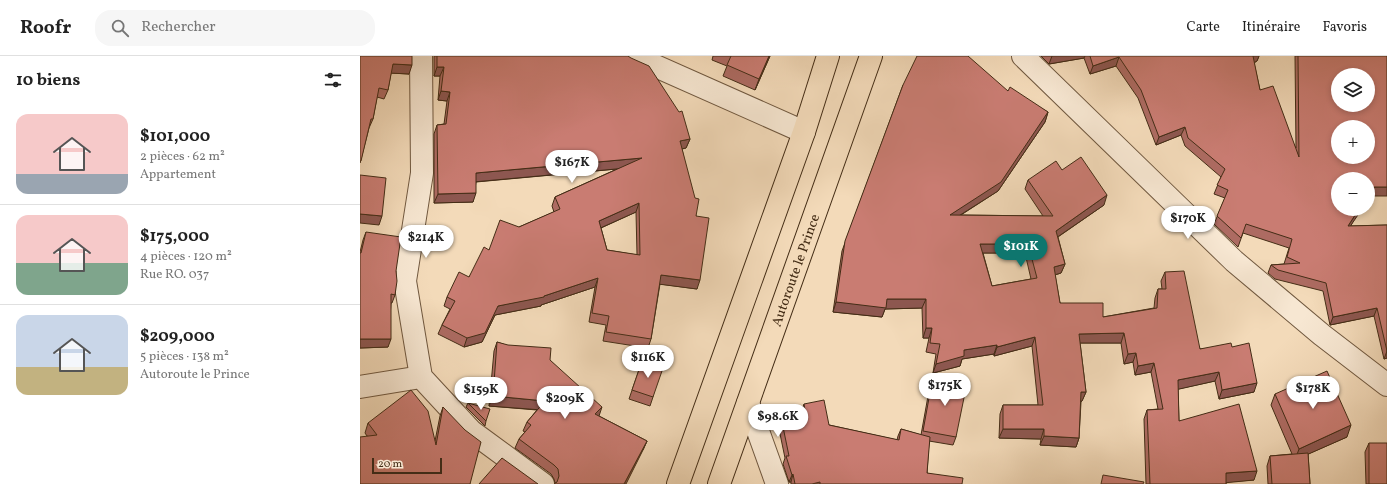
<!DOCTYPE html>
<html lang="fr">
<meta charset="utf-8">
<style>
:root{--surface:#fff;--page:#f6f6f6;--text:#222;--muted:#767676;--line:#e0e0e0;--accent:#0f766e}
body{margin:0;font-family:Vollkorn,serif;background:var(--page);color:var(--text);height:100vh;display:flex;flex-direction:column;font-size:15px;white-space:nowrap}
*{box-sizing:border-box;margin:0}
p{font-size:13px;color:var(--muted)}
.icon{flex:none;width:22px;height:22px;fill:none;stroke:currentColor;stroke-width:2;stroke-linecap:round;stroke-linejoin:round}
.map{position:relative;flex:1;overflow:hidden}
.panel{display:flex;flex-direction:column;background:var(--surface);width:360px}
.panel>*{flex:none}
.buttons{position:absolute;left:971px;top:12px;display:grid;gap:8px}
.buttons a{display:grid;place-items:center;width:44px;height:44px;border-radius:50%;background:var(--surface);box-shadow:0 2px 6px #0003;font-size:20px}
.scale{position:absolute;left:12px;bottom:10px;width:70px;box-sizing:border-box;padding-left:4px;border:2px solid #442d16;border-top:0;font-size:11px;line-height:14px;white-space:nowrap;color:#442d16;-webkit-text-stroke:3px #f7e7d2;paint-order:stroke}
.price{position:absolute;translate:-50% -34px;padding:0 9px;border-radius:14px;background:#fff;color:#222;font-size:13px;line-height:26px;filter:drop-shadow(0 1px 2px #0008)}
.price::after{content:'';position:absolute;left:50%;top:24px;width:12px;height:9px;margin-left:-6px;background:inherit;clip-path:polygon(0 0,100% 0,50% 100%)}
.price.active{background:var(--accent);color:#fff}
ul{padding:0;list-style:none}
li{display:flex;align-items:center;gap:12px;height:100px;padding:0 16px}
li+li{border-top:1px solid var(--line)}
li span{display:grid;place-items:center;flex:none;width:112px;height:80px;border-radius:12px;color:#555}
li>.icon{margin-inline-start:auto}
span .icon{width:48px;height:48px;fill:#fffc;stroke-width:1}
li b{font-size:17px}
h2{display:flex;justify-content:space-between;align-items:center;height:48px;padding:0 16px;font-size:17px}
header{display:flex;align-items:center;gap:24px;box-sizing:border-box;height:56px;padding:0 20px;background:var(--surface);border-bottom:1px solid var(--line)}
header strong{font-size:19px}
nav{display:flex;gap:22px;margin-inline-start:auto;font-size:14px}
.search{width:280px;height:36px;background:var(--page);display:flex;align-items:center;gap:10px;box-sizing:border-box;padding:0 14px;border-radius:16px;color:var(--muted);font-size:15px}
main{display:flex;flex:1;min-height:0}
.map>svg:first-child{display:block}
</style>
<header>
<strong>Roofr</strong>
<div class="search"><svg class="icon" aria-label="search" viewBox="0 0 24 24"><circle cx="10" cy="10" r="6"/><path d="M15 15l6 6"/></svg>Rechercher</div>
<nav><a>Carte</a><a>Itinéraire</a><a>Favoris</a></nav>
</header>
<main>
<section class="panel">
<h2>10 biens<svg class="icon" aria-label="filters" viewBox="0 0 24 24"><path d="M4 7h16M4 17h16"/><circle cx="9" cy="7" r="2"/><circle cx="15" cy="17" r="2"/></svg></h2>
<ul>
<li><span style="background:linear-gradient(#f6c9c9 75%,#9aa5b1 0)"><svg class="icon" aria-label="home" viewBox="0 0 24 24"><path d="M3 11l9-7 9 7M6 9v11h12V9"/></svg></span><div><b>$101,000</b><p>2 pièces · 62 m²</p><p>Appartement</p></div></li>
<li><span style="background:linear-gradient(#f6c9c9 60%,#7fa58c 0)"><svg class="icon" aria-label="home" viewBox="0 0 24 24"><path d="M3 11l9-7 9 7M6 9v11h12V9"/></svg></span><div><b>$175,000</b><p>4 pièces · 120 m²</p><p>Rue RO. 037</p></div></li>
<li><span style="background:linear-gradient(#c9d6e8 65%,#c2b280 0)"><svg class="icon" aria-label="home" viewBox="0 0 24 24"><path d="M3 11l9-7 9 7M6 9v11h12V9"/></svg></span><div><b>$209,000</b><p>5 pièces · 138 m²</p><p>Autoroute le Prince</p></div></li>
</ul>
</section>
<div class="map">
<svg width="1027" height="428" viewBox="0 0 1027 428">
<rect width="100%" height="100%" fill="#f3dab9"/>
<filter id="stains"><feTurbulence type="fractalNoise" baseFrequency=".005" numOctaves="4"/><feColorMatrix values="0 0 0 0 .2 0 0 0 0 .09 0 0 0 0 .02 0 0 0 .5 -.17"/></filter>
<radialGradient id="worn" r=".72"><stop offset=".6" stop-color="#630" stop-opacity="0"/><stop offset="1" stop-color="#630" stop-opacity=".3"/></radialGradient>
<g fill="none" stroke-linecap="round" stroke-linejoin="round">
<g stroke="#70583f" stroke-width="24">
<path id="minor" d="M 273,0 L 444,76
M 663,0 L 874,205 L 962,279 L 1027,329
M 61,321 L 111,375 L 183,428
M 0,331 L 61,321 L 45,225 L 62,117 L 61,0
M 388,347 L 417,428"/>
</g>
<g stroke="#442d16" stroke-width="24">
<g id="major">
<path d="M 318,428 L 444,76 L 468,0"/>
<path id="s1" d="M 359,428 L 511,0"/>
</g>
</g>
<use href="#minor" stroke="#f7e7d2" stroke-width="22"/>
<use href="#major" stroke="#f3dab9" stroke-width="22"/>
</g>
<path fill="#ad6b62" stroke="#442d16" fill-rule="evenodd" d="M 0,0 L 49,18 L 31,17 L 28,34 L 24,43 L 17,41 L 13,63 L 9,72 L 0,107 Z
M 74,0 L 268,0 L 330,83 L 326,92 L 322,93 L 336,160 L 337,233 L 300,228 L 291,283 L 288,292 L 243,285 L 246,269 L 229,266 L 235,231 L 181,249 L 181,250 L 135,259 L 122,286 L 104,291 L 78,278 L 82,269 L 90,253 L 84,250 L 87,241 L 109,221 L 129,194 L 159,171 L 194,156 L 192,150 L 195,141 L 257,113 L 116,126 L 113,146 L 74,147 L 74,78 L 77,69 L 84,68 L 87,45 L 78,44 L 80,20 L 74,20 ZM 276,156 L 277,199 L 247,194 L 241,172 Z
M 353,0 L 410,0 L 395,34 L 363,20 L 367,10 L 352,4 Z
M 681,0 L 899,0 L 897,5 L 894,7 L 900,34 L 936,92 L 935,0 L 1027,0 L 1011,140 L 1008,144 L 1008,123 L 991,170 L 1027,169 L 1027,302 L 1024,303 L 1014,260 L 970,269 L 963,235 L 915,223 L 908,217 L 911,209 L 924,208 L 929,192 L 883,177 L 878,191 L 854,168 L 865,142 L 854,138 L 861,121 L 825,90 L 821,79 L 796,89 L 778,42 L 756,10 L 730,18 L 724,2 L 689,8 Z
M 543,29 L 648,35 L 688,56 L 685,66 L 638,135 L 601,159 L 683,160 L 665,133 L 668,124 L 702,114 L 744,149 L 698,181 L 705,208 L 701,217 L 695,219 L 700,247 L 743,261 L 794,252 L 795,242 L 798,233 L 802,233 L 801,225 L 805,216 L 840,293 L 872,291 L 894,336 L 859,343 L 855,325 L 818,333 L 819,365 L 894,424 L 866,426 L 866,428 L 786,428 L 784,363 L 787,354 L 798,353 L 791,316 L 775,319 L 773,306 L 764,308 L 761,287 L 720,287 L 726,336 L 722,345 L 721,346 L 719,382 L 716,391 L 680,389 L 681,383 L 639,382 L 640,358 L 643,349 L 678,349 L 672,290 L 634,300 L 634,298 L 602,303 L 600,310 L 573,317 L 576,298 L 566,296 L 569,282 L 563,282 L 562,252 L 525,253 L 522,261 L 473,256 L 482,195 ZM 623,197 L 665,197 L 671,223 L 632,230 Z
M 6,176 L 36,215 L 35,239 L 32,247 L 31,247 L 28,291 L 0,292 L 0,196 L 3,184 Z
M 137,286 L 190,304 L 239,360 L 287,385 L 283,394 L 195,427 L 194,423 L 191,418 L 155,392 L 159,383 L 165,376 L 163,375 L 167,366 L 177,354 L 129,350 L 134,295 Z
M 282,305 L 293,341 L 290,350 L 269,343 Z
M 573,320 L 596,381 L 593,389 L 569,385 L 567,417 L 602,428 L 431,428 L 431,426 L 429,426 L 423,408 L 425,402 L 419,373 L 422,366 L 442,361 L 441,356 L 444,348 L 469,369 L 537,384 L 538,380 L 541,373 L 561,379 L 570,329 Z
M 915,338 L 987,381 L 948,398 L 950,428 L 908,428 L 907,410 L 910,400 L 932,398 L 911,349 Z
M 108,347 L 126,365 L 125,370 L 106,351 Z
M 83,351 L 110,428 L 7,380 L 5,377 L 8,367 L 75,385 L 80,360 Z
M 1009,387 L 1027,428 L 1006,428 L 1005,396 Z"/>
<path fill="#8d5750" stroke="#442d16" d="M 409,0 L 410,0 L 395,34 L 399,23 Z
M 692,0 L 725,0 L 724,2 L 689,8 Z
M 893,0 L 899,0 L 897,5 L 889,9 Z
M 759,1 L 756,10 L 730,18 L 733,10 Z
M 33,8 L 52,9 L 49,18 L 29,17 Z
M 77,11 L 84,11 L 80,20 L 74,20 Z
M 81,35 L 90,36 L 87,45 L 78,44 Z
M 688,56 L 685,66 L 638,135 L 586,168 L 590,159 Z
M 825,71 L 821,79 L 796,89 L 799,81 Z
M 330,83 L 326,92 L 316,94 L 320,85 Z
M 282,102 L 278,111 L 113,126 L 116,117 Z
M 1014,131 L 1027,131 L 1027,140 L 1011,140 L 1008,144 L 1008,140 Z
M 116,137 L 113,146 L 74,147 L 78,138 Z
M 747,139 L 744,149 L 693,184 L 696,175 Z
M 279,147 L 276,156 L 236,174 L 239,165 Z
M 999,153 L 1002,153 L 985,178 L 988,170 Z
M 0,158 L 22,160 L 19,169 L 0,167 Z
M 620,188 L 668,188 L 665,197 L 617,197 Z
M 705,208 L 701,217 L 691,220 L 694,211 Z
M 301,219 L 340,224 L 337,233 L 298,228 Z
M 238,222 L 235,231 L 181,249 L 181,250 L 135,259 L 122,286 L 104,291 L 107,282 L 138,250 L 184,240 Z
M 527,243 L 566,243 L 562,252 L 525,253 L 522,261 L 473,256 L 476,246 Z
M 1017,252 L 1014,260 L 970,269 L 973,261 Z
M 566,272 L 572,272 L 569,282 L 563,282 Z
M 764,277 L 761,287 L 716,287 L 719,278 Z
M 675,281 L 672,290 L 634,300 L 637,291 Z
M 0,283 L 31,283 L 28,291 L 0,292 Z
M 637,289 L 634,298 L 602,303 L 600,310 L 573,317 L 576,308 L 604,294 Z
M 1027,295 L 1027,302 L 1024,303 Z
M 776,297 L 773,306 L 764,308 L 768,298 Z
M 794,307 L 791,316 L 775,319 L 778,310 Z
M 859,316 L 855,325 L 815,334 L 818,324 Z
M 897,327 L 894,336 L 859,343 L 862,334 Z
M 721,336 L 726,336 L 722,345 L 718,346 Z
M 133,340 L 185,345 L 182,354 L 129,350 Z
M 242,351 L 239,360 L 232,368 L 235,358 Z
M 991,369 L 987,381 L 935,404 L 939,393 Z
M 643,373 L 684,373 L 681,383 L 639,382 Z
M 684,380 L 719,382 L 716,391 L 680,389 Z
M 287,385 L 283,394 L 266,428 L 264,428 Z
M 897,415 L 894,424 L 863,427 L 866,417 Z
M 433,418 L 431,426 L 429,426 L 432,419 Z"/>
<path fill="#c97c72" stroke="#442d16" fill-rule="evenodd" d="M 0,0 L 52,0 L 52,9 L 33,8 L 28,34 L 19,32 L 13,63 L 11,63 L 1,105 L 0,105 Z
M 77,0 L 268,0 L 271,2 L 289,10 L 319,56 L 322,55 L 330,83 L 320,85 L 335,142 L 339,143 L 336,160 L 349,162 L 340,224 L 301,219 L 291,283 L 246,276 L 249,260 L 232,257 L 238,222 L 184,240 L 184,241 L 138,250 L 125,277 L 107,282 L 82,269 L 95,245 L 87,241 L 99,216 L 109,221 L 124,191 L 129,194 L 140,164 L 159,171 L 200,153 L 195,141 L 282,102 L 116,117 L 116,137 L 78,138 L 77,69 L 86,68 L 90,36 L 81,35 L 84,11 L 77,11 ZM 279,147 L 280,199 L 247,194 L 239,165 Z
M 371,0 L 409,0 L 399,23 L 367,9 Z
M 557,0 L 608,0 L 648,35 L 650,31 L 688,56 L 641,126 L 590,159 L 693,160 L 668,124 L 696,105 L 702,114 L 721,101 L 747,139 L 696,175 L 705,208 L 694,211 L 700,247 L 743,247 L 743,261 L 797,252 L 798,233 L 806,233 L 805,216 L 824,215 L 840,293 L 871,287 L 872,291 L 889,287 L 897,327 L 862,334 L 859,316 L 818,324 L 819,365 L 879,348 L 897,415 L 866,417 L 866,428 L 790,428 L 787,354 L 803,353 L 794,307 L 778,310 L 776,297 L 768,298 L 764,277 L 719,278 L 726,336 L 721,336 L 719,382 L 684,380 L 684,373 L 643,373 L 643,349 L 683,349 L 675,281 L 637,291 L 637,289 L 604,294 L 604,300 L 576,308 L 580,288 L 570,287 L 572,272 L 566,272 L 566,243 L 527,243 L 526,252 L 476,246 L 485,185 L 543,29 ZM 620,188 L 668,188 L 677,222 L 632,230 Z
M 730,0 L 893,0 L 900,34 L 913,30 L 939,101 L 938,0 L 1027,0 L 1027,131 L 1014,131 L 1008,140 L 1008,123 L 978,123 L 978,153 L 999,153 L 988,170 L 1027,169 L 1027,295 L 1017,252 L 973,261 L 966,227 L 918,214 L 911,209 L 940,207 L 927,201 L 932,183 L 886,168 L 881,182 L 857,160 L 868,134 L 857,129 L 865,113 L 828,82 L 825,71 L 799,81 L 781,34 L 759,1 L 733,10 ZM 978,19 L 1008,19 L 1008,49 L 978,49 ZM 978,71 L 1008,71 L 1008,101 L 978,101 Z
M 0,119 L 26,122 L 22,160 L 0,158 Z
M 6,176 L 41,181 L 36,215 L 37,225 L 35,239 L 31,238 L 31,283 L 0,283 L 0,197 L 1,197 Z
M 137,286 L 148,289 L 191,292 L 190,304 L 242,351 L 235,358 L 287,385 L 264,428 L 194,428 L 197,426 L 199,420 L 198,413 L 194,409 L 159,383 L 171,369 L 167,366 L 185,345 L 133,340 Z
M 282,305 L 303,312 L 293,341 L 272,334 Z
M 967,315 L 991,369 L 939,393 L 915,338 Z
M 573,320 L 607,327 L 596,381 L 563,375 Z
M 51,334 L 68,355 L 76,389 L 83,351 L 105,374 L 121,386 L 110,428 L 0,428 L 0,381 L 17,379 L 8,367 Z
M 464,344 L 469,369 L 539,384 L 541,373 L 570,381 L 567,417 L 603,422 L 602,428 L 460,428 L 460,426 L 452,428 L 435,428 L 433,418 L 432,419 L 426,400 L 429,400 L 422,366 L 446,361 L 444,348 Z
M 108,347 L 130,353 L 126,365 Z
M 1009,387 L 1027,387 L 1027,428 L 1009,428 Z
M 948,397 L 950,428 L 912,428 L 910,400 Z
M 142,402 L 178,428 L 119,428 Z
M 743,419 L 784,426 L 783,428 L 741,428 Z"/>
<g text-anchor="middle" stroke-width="4" stroke-linejoin="round" paint-order="stroke">
<g font-size="14" fill="#442d16" stroke="#f7e7d2">
<text dy="5" stroke="none"><textPath href="#s1" startOffset="227">Autoroute le Prince</textPath></text>
</g>
</g>
<rect width="100%" height="100%" filter="url(#stains)"/>
<rect width="100%" height="100%" fill="url(#worn)"/>
</svg>
<div class="buttons">
<a><svg class="icon" aria-label="layers" viewBox="0 0 24 24"><path d="M12 4l9 5-9 5-9-5zM3 14l9 5 9-5"/></svg></a>
<a>+</a>
<a>−</a>
</div>
<div class="scale">20 m</div>
<b class="price" style="left:212px;top:128px">$167K</b>
<b class="price" style="left:828px;top:184px">$170K</b>
<b class="price" style="left:66px;top:203px">$214K</b>
<b class="price active" style="left:661px;top:212px">$101K</b>
<b class="price" style="left:288px;top:323px">$116K</b>
<b class="price" style="left:585px;top:351px">$175K</b>
<b class="price" style="left:953px;top:354px">$178K</b>
<b class="price" style="left:121px;top:355px">$159K</b>
<b class="price" style="left:205px;top:364px">$209K</b>
<b class="price" style="left:418px;top:382px">$98.6K</b>
</div>
</main>
